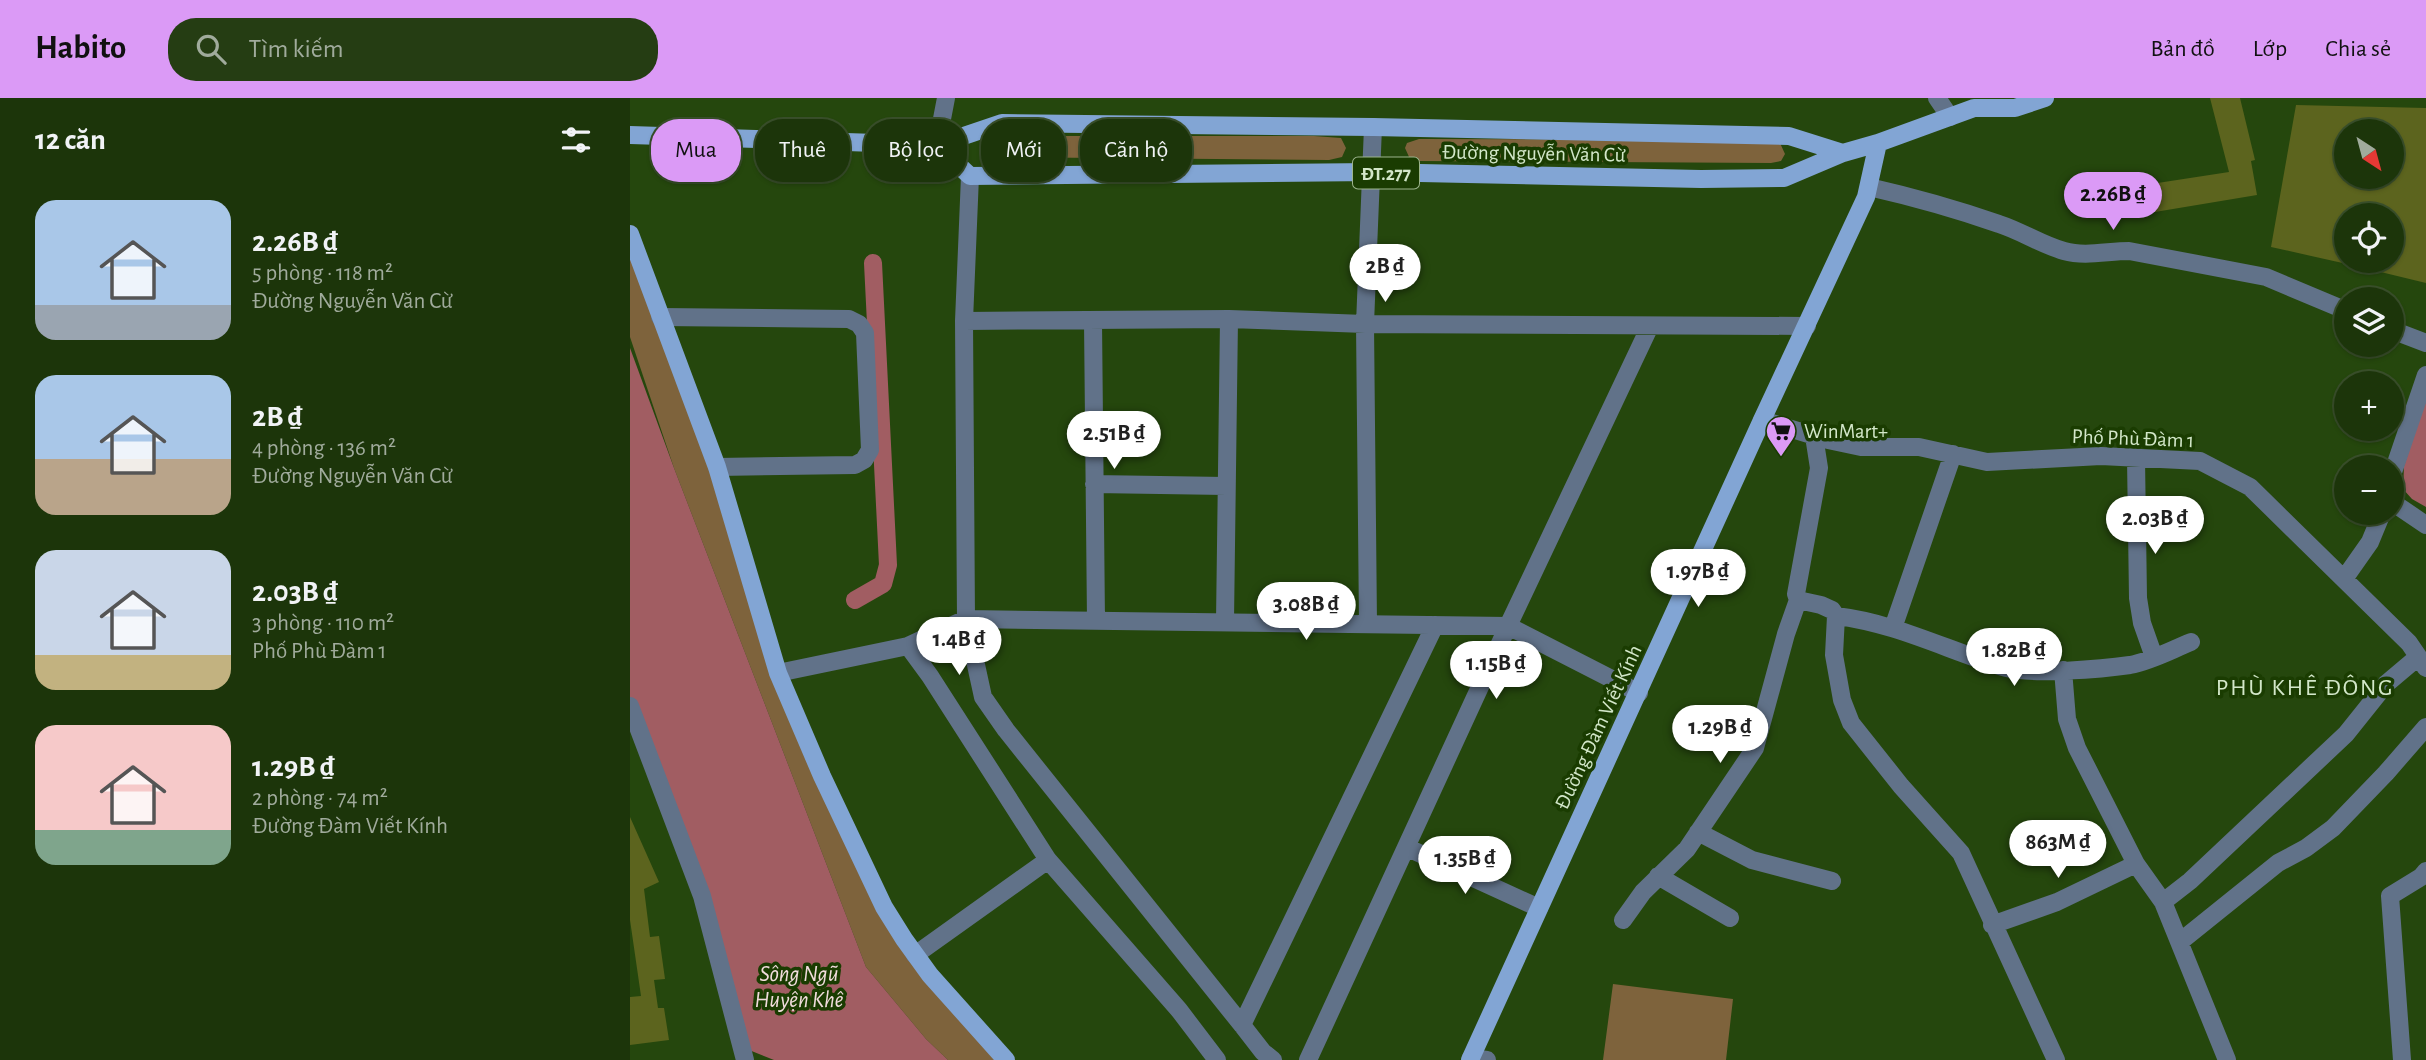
<!DOCTYPE html>
<html lang="vi">
<meta charset="utf-8">
<style>
:root{--surface:#1c350a;--page:#253d13;--text:#f1f3f6;--muted:#a0ab9c;--line:#3a502b;--accent:#db9af6}
body{margin:0;font-family:"Alegreya Sans",sans-serif;background:var(--page);color:var(--text);height:100vh;display:flex;flex-direction:column;font-size:26px;white-space:nowrap}
*{box-sizing:border-box;margin:0}
p{font-size:23px;color:var(--muted)}
.icon{flex:none;width:38px;height:38px;fill:none;stroke:currentColor;stroke-width:2;stroke-linecap:round;stroke-linejoin:round}
.map{position:relative;flex:1;overflow:hidden}
.side{display:flex;flex-direction:column;background:var(--surface);width:630px}
.side>*{flex:none}
.banner{position:absolute;left:21px;top:21px;width:665px;height:63px;display:flex;gap:14px}
.needle{width:46px;rotate:144deg}
.tools{position:absolute;left:1704px;top:21px;display:grid;gap:14px}
.tools a{display:grid;place-items:center;width:70px;height:70px;border-radius:50%;background:var(--surface);box-shadow:0 2px 5px #0004,0 0 0 2px var(--line);font-size:35px}
.price{position:absolute;translate:-50% -60px;padding:0 16px;border-radius:24px;background:#fff;color:#222;font-size:23px;line-height:46px;filter:drop-shadow(0 2px 4px #0008)}
.price::after{content:'';position:absolute;left:50%;top:42px;width:21px;height:16px;margin-left:-10px;background:inherit;clip-path:polygon(0 0,100% 0,50% 100%)}
.price.current{background:var(--accent);color:#111}
ul{padding:0;list-style:none}
li{display:flex;align-items:center;gap:21px;height:175px;padding:0 35px}
li span{display:grid;place-items:center;flex:none;width:196px;height:140px;border-radius:21px;color:#555}
li>.icon{margin-inline-start:auto}
span .icon{width:84px;height:84px;fill:#fffc;stroke-width:1}
li b{font-size:30px}
h2{display:flex;justify-content:space-between;align-items:center;height:84px;padding:0 35px;font-size:30px}
.pill{padding:0 24px;border-radius:28px;background:var(--surface);box-shadow:0 2px 5px #0004,0 0 0 2px var(--line);font-size:24px;line-height:63px}
.pill.current{background:var(--accent);color:#111}
header{display:flex;align-items:center;gap:42px;box-sizing:border-box;height:98px;padding:0 35px;background:var(--accent);color:#111}
header strong{font-size:33px}
nav{display:flex;gap:38px;margin-inline-start:auto;font-size:24px}
.search{width:490px;height:63px;background:var(--page);display:flex;align-items:center;gap:18px;box-sizing:border-box;padding:0 24px;border-radius:28px;color:var(--muted);font-size:26px}
main{display:flex;flex:1;min-height:0}
.map>svg:first-child{display:block}
</style>
<header>
<strong>Habito</strong>
<div class="search"><svg class="icon" aria-label="search" viewBox="0 0 24 24"><circle cx="10" cy="10" r="6"/><path d="M15 15l6 6"/></svg>Tìm kiếm</div>
<nav><a>Bản đồ</a><a>Lớp</a><a>Chia sẻ</a></nav>
</header>
<main>
<section class="side">
<h2>12 căn<svg class="icon" aria-label="filters" viewBox="0 0 24 24"><path d="M4 7h16M4 17h16"/><circle cx="9" cy="7" r="2"/><circle cx="15" cy="17" r="2"/></svg></h2>
<ul>
<li><span style="background:linear-gradient(#a9c7e8 75%,#9aa5b1 0)"><svg class="icon" aria-label="home" viewBox="0 0 24 24"><path d="M3 11l9-7 9 7M6 9v11h12V9"/></svg></span><div><b>2.26B ₫</b><p>5 phòng · 118 m²</p><p>Đường Nguyễn Văn Cừ</p></div></li>
<li><span style="background:linear-gradient(#a9c7e8 60%,#b9a48a 0)"><svg class="icon" aria-label="home" viewBox="0 0 24 24"><path d="M3 11l9-7 9 7M6 9v11h12V9"/></svg></span><div><b>2B ₫</b><p>4 phòng · 136 m²</p><p>Đường Nguyễn Văn Cừ</p></div></li>
<li><span style="background:linear-gradient(#c9d6e8 75%,#c2b280 0)"><svg class="icon" aria-label="home" viewBox="0 0 24 24"><path d="M3 11l9-7 9 7M6 9v11h12V9"/></svg></span><div><b>2.03B ₫</b><p>3 phòng · 110 m²</p><p>Phố Phù Đàm 1</p></div></li>
<li><span style="background:linear-gradient(#f6c9c9 75%,#7fa58c 0)"><svg class="icon" aria-label="home" viewBox="0 0 24 24"><path d="M3 11l9-7 9 7M6 9v11h12V9"/></svg></span><div><b>1.29B ₫</b><p>2 phòng · 74 m²</p><p>Đường Đàm Viết Kính</p></div></li>
</ul>
</section>
<div class="map">
<svg width="1796" height="962" viewBox="0 0 1796 962">
<rect width="100%" height="100%" fill="#25470d"/>
<path fill="#7e633c" d="M 366,38 L 684,38 L 711,40 L 716,50 L 712,59 L 699,62 L 365,59 L 358,48 L 357,43 Z
M 789,41 L 1137,42 L 1150,45 L 1155,56 L 1151,63 L 1141,65 L 786,63 L 780,61 L 775,50 L 777,45 Z
M 0,136 L 148,575 L 254,809 L 376,962 L 318,962 L 296,941 L 236,869 L 44,370 L 0,239 Z
M 983,886 L 1103,901 L 1096,962 L 973,962 Z"/>
<path fill="#a15d62" d="M 0,250 L 44,370 L 236,869 L 296,941 L 318,962 L 144,962 L 114,950 L 0,608 Z
M 1796,300 L 1796,409 L 1782,401 L 1773,391 L 1774,368 Z"/>
<g fill="none" stroke-linecap="round" stroke-linejoin="round">
<path stroke="#a15d62" stroke-width="18" d="M 225,502 L 253,486 L 258,467 L 243,165"/>
</g>
<path fill="#5c641e" fill-rule="evenodd" d="M 1580,0 L 1610,0 L 1625,62 L 1621,63 L 1627,97 L 1525,114 L 1521,86 L 1599,74 Z
M 1666,7 L 1796,10 L 1796,185 L 1726,168 L 1727,163 L 1762,163 L 1762,117 L 1717,117 L 1717,166 L 1641,149 ZM 1717,33 L 1762,33 L 1762,79 L 1717,79 Z
M 0,719 L 29,784 L 14,791 L 20,839 L 29,838 L 35,881 L 24,882 L 28,910 L 34,910 L 39,942 L 0,947 L 0,899 L 11,898 L 0,822 Z"/>
<g fill="none" stroke-linecap="round" stroke-linejoin="round">
<path stroke="#617289" stroke-width="18" d="M 1307,0 L 1320,19
M 307,47 L 316,0
M 340,78 L 334,223 L 336,521 L 353,599 L 376,632 L 612,927 L 633,954 L 643,962
M 1239,89 C 1283,99 1326,111 1369,126 C 1391,133 1412,147 1434,153 C 1455,159 1478,153 1499,153 L 1636,179 L 1717,213
M 30,219 L 219,221 L 229,226 L 235,235 L 240,352 L 234,362 L 225,367 L 87,369
M 334,223 L 599,221 L 735,226 L 1177,228
M 463,223 L 466,523
M 1762,232 L 1796,245
M 1132,322 L 1198,342 L 1231,349 L 1289,349 L 1357,364 L 1471,358 L 1570,363 L 1620,389 L 1779,545 L 1796,570
M 1184,338 L 1189,370 L 1166,496 L 1168,502 L 1191,507 L 1202,512 L 1206,518 L 1204,557 L 1212,602 L 1221,625 L 1271,688 L 1331,755 L 1426,962
M 1506,360 L 1508,500 L 1512,525 L 1524,559
M 1762,377 L 1796,277
M 464,386 L 596,388
M 1762,404 L 1796,427
M 1714,481 L 1740,444 L 1752,415
M 1206,518 C 1266,525 1319,553 1376,570 C 1401,577 1473,571 1500,567 C 1521,563 1541,552 1561,544
M 595,523 L 599,221
M 738,526 L 735,226 L 743,29
M 1263,530 L 1323,356
M 1433,572 L 1437,621 L 1447,650 L 1506,766 L 1533,804 L 1597,962
M 148,575 L 278,548
M 0,608 L 72,798 L 115,962
M 1068,734 L 1122,762 L 1202,783
M 778,750 L 909,810
M 1028,778 L 1100,820
M 1533,804 L 1560,783 L 1716,636 L 1756,586 L 1788,559
M 993,822 L 1013,794 L 1057,751 L 1125,650 L 1156,536 L 1168,502
M 1362,827 L 1427,804 L 1506,766
M 1551,843 L 1648,765 L 1676,750 L 1703,730 L 1756,675 L 1796,629
M 285,857 L 418,762
M 612,927 L 805,527
M 841,960 L 857,962
M 587,962 L 549,912 L 418,762 L 300,578 L 278,548 L 336,521 L 878,528 L 1009,595
M 678,962 L 878,528 L 1020,228
M 1772,962 L 1760,798 L 1791,779 L 1796,773"/>
<path stroke="#82a5d4" stroke-width="18" d="M 0,37 L 307,47 L 372,25 L 743,29 L 1159,38 L 1213,55
M 307,47 L 340,78 L 743,74 L 1071,81 L 1154,80 L 1213,55 L 1248,45 L 1344,10 L 1385,10 L 1415,0
M 0,136 L 87,369 L 148,575 L 192,678 L 254,809 L 274,841 L 300,877 L 376,962
M 840,962 L 1132,322 L 1236,99 L 1248,45"/>
</g>
<defs>
<g id="supermarket-pin" transform="scale(1.575)"><path d="M0 17L-7.5 6A9.5 9.5 0 1 1 7.5 6Z" fill="#db9af6" stroke="#1a3c01"/><path d="M-6-5.5h2.5l.6 2H6L4.5 2H-2.5L-4.4-4H-6ZM-1.5 3.2a1.3 1.3 0 1 0 .1 0ZM3 3.2a1.3 1.3 0 1 0 .1 0Z" fill="#111"/></g>
</defs>
<g fill-rule="evenodd">
<use href="#supermarket-pin" x="1151" y="333"/>
</g>
<g text-anchor="middle" stroke-width="7" stroke-linejoin="round" paint-order="stroke">
<rect fill="#1a3c01" stroke="#9cb48d" stroke-width="2" x="723" y="59.5" width="66" height="31" rx="5"/>
<g font-size="19" font-weight="bold" fill="#d3e7c9">
<text x="756" y="82">ĐT.277</text>
</g>
<g font-size="21" fill="#d3e7c9" stroke="#1a3c01">
<text transform="translate(904 55) rotate(1)" y="7">Đường Nguyễn Văn Cừ</text>
<text transform="translate(1503 340) rotate(2)" y="7">Phố Phù Đàm 1</text>
<text transform="translate(968 629) rotate(-65)" y="7">Đường Đàm Viết Kính</text>
</g>
<g font-size="21" fill="#d3e7c9" stroke="#1a3c01" text-anchor="start">
<text x="1174" y="340">WinMart+</text>
</g>
<g font-size="23" font-style="italic" fill="#f2dcdd" stroke="#1a3c01">
<text x="169" y="883">Sông Ngũ<tspan x="169" dy="26">Huyện Khê</tspan></text>
</g>
<g font-size="24" letter-spacing="2" fill="#d3e7c9" stroke="#1a3c01">
<text x="1675" y="597">PHÙ KHÊ ĐÔNG</text>
</g>
</g>
</svg>
<div class="tools">
<a><svg class="needle" viewBox="-14 -14 28 28"><path d="M0-13l5 13h-10z" fill="#e53935"/><path d="M0 13l5-13h-10z" fill="#a0ab9c"/></svg></a>
<a><svg class="icon" aria-label="locate" viewBox="0 0 24 24"><circle cx="12" cy="12" r="6"/><path d="M12 2v4M12 18v4M2 12h4M18 12h4"/></svg></a>
<a><svg class="icon" aria-label="layers" viewBox="0 0 24 24"><path d="M12 4l9 5-9 5-9-5zM3 14l9 5 9-5"/></svg></a>
<a>+</a>
<a>−</a>
</div>
<b class="price current" style="left:1483px;top:134px">2.26B ₫</b>
<b class="price" style="left:755px;top:206px">2B ₫</b>
<b class="price" style="left:484px;top:373px">2.51B ₫</b>
<b class="price" style="left:1525px;top:458px">2.03B ₫</b>
<b class="price" style="left:1068px;top:511px">1.97B ₫</b>
<b class="price" style="left:676px;top:544px">3.08B ₫</b>
<b class="price" style="left:329px;top:579px">1.4B ₫</b>
<b class="price" style="left:1384px;top:590px">1.82B ₫</b>
<b class="price" style="left:866px;top:603px">1.15B ₫</b>
<b class="price" style="left:1090px;top:667px">1.29B ₫</b>
<b class="price" style="left:1428px;top:782px">863M ₫</b>
<b class="price" style="left:835px;top:798px">1.35B ₫</b>
<div class="banner">
<a class="pill current">Mua</a>
<a class="pill">Thuê</a>
<a class="pill">Bộ lọc</a>
<a class="pill">Mới</a>
<a class="pill">Căn hộ</a>
</div>
</div>
</main>
